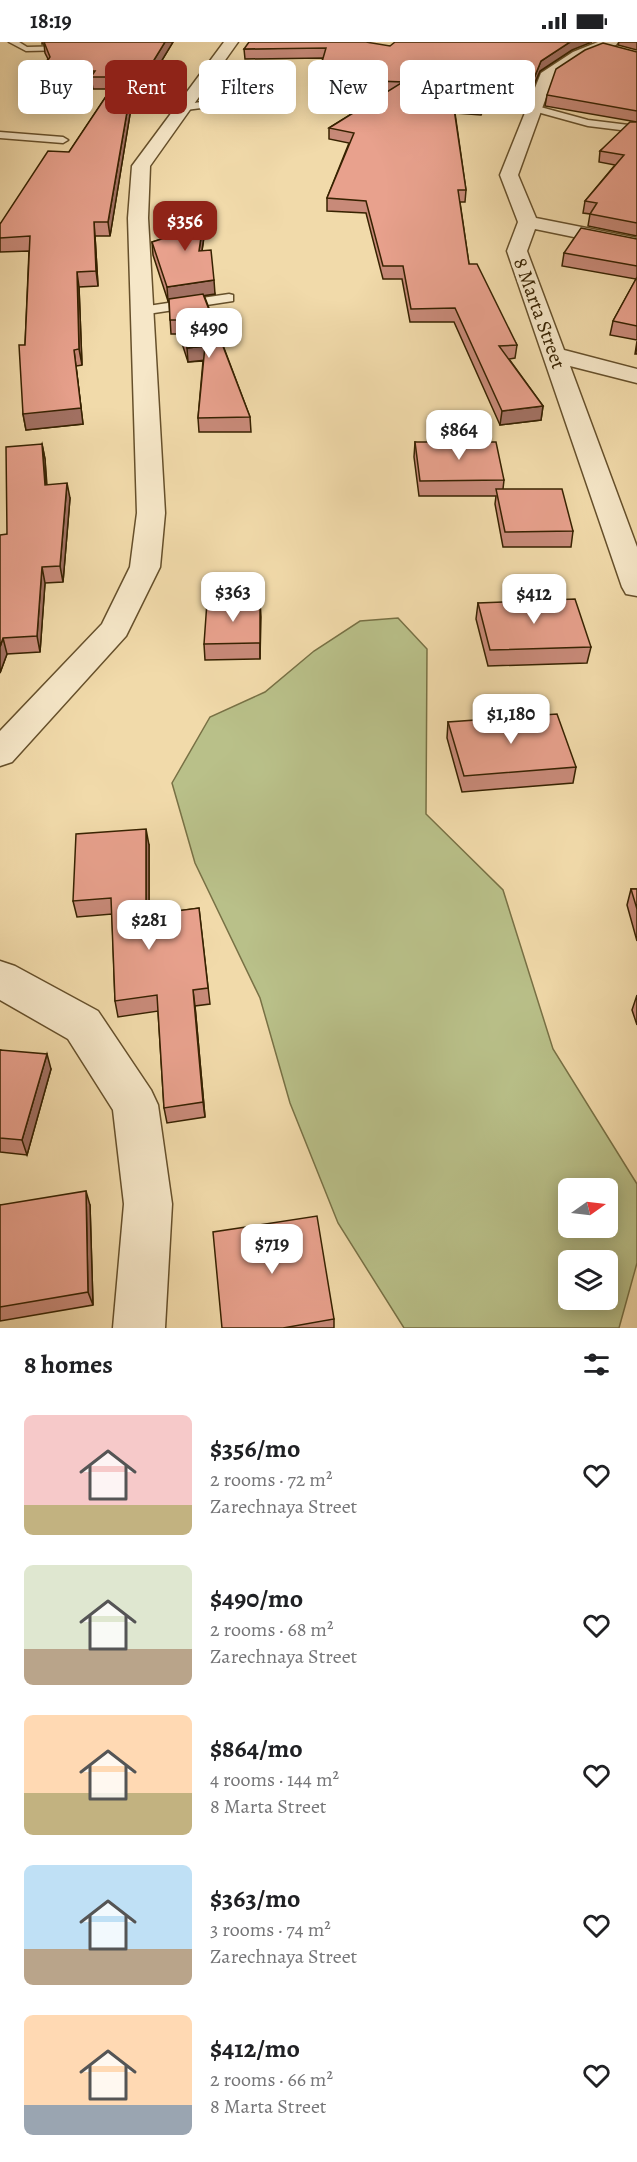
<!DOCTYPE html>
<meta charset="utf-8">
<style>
:root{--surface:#fff;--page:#f2f2f2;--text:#202124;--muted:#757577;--accent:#8f2418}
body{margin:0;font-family:Alegreya,serif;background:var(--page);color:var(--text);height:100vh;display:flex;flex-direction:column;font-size:22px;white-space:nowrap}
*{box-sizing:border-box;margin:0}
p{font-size:20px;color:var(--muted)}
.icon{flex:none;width:33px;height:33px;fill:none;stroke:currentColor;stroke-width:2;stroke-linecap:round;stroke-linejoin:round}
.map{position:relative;height:1286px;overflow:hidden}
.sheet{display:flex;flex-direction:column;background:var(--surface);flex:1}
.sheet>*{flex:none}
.hud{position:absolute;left:18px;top:18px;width:602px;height:54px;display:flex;gap:12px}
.needle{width:39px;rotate:76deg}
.fabs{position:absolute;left:558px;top:1136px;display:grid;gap:12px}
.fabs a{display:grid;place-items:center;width:60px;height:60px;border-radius:9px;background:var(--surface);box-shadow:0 3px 15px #0003;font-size:30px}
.price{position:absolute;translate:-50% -51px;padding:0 14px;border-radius:12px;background:#fff;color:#222;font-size:20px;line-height:39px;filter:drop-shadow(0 2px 3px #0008)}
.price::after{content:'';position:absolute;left:50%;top:36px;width:18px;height:14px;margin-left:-9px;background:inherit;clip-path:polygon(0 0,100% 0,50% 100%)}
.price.selected{background:var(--accent);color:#fff}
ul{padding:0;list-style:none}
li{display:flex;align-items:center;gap:18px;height:150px;padding:0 24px}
li span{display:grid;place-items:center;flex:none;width:168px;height:120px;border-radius:9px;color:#555}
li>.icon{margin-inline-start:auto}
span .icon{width:72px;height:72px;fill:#fffc;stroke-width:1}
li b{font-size:26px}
h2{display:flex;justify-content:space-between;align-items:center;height:72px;padding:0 24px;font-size:26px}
.pill{padding:0 21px;border-radius:9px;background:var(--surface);box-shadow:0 3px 15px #0003;font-size:21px;line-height:54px}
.pill.selected{background:var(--accent);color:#fff}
.status{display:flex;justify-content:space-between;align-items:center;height:42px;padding:0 30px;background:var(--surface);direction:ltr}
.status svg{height:16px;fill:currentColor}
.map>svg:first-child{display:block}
</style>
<div class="status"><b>18:19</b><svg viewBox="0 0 49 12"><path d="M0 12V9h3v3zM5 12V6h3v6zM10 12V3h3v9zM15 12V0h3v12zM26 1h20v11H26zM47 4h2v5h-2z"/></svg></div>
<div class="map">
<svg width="637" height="1286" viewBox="0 0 637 1286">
<rect width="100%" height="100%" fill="#f1daaa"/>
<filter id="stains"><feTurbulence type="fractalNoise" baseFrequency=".00333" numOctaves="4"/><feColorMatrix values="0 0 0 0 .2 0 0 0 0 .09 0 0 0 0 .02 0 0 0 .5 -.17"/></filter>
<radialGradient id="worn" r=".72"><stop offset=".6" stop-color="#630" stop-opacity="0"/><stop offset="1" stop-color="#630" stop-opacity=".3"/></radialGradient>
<path fill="#b9c089" stroke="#787145" stroke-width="1.5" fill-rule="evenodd" d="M 398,576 L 427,607 L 426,772 L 503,848 L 553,1007 L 637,1142 L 637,1221 L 619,1286 L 404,1286 L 338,1181 L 290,1061 L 260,956 L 195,821 L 172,741 L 210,675 L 265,650 L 314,609 L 360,579 ZM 568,1146 L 608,1146 L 608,1185 L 568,1185 ZM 568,1218 L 608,1218 L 608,1257 L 568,1257 Z"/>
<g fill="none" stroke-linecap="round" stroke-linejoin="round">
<g stroke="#66502b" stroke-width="3">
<path id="lane" d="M 9,0 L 19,0 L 27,5 L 69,4 L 73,6 L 69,8 L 26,9 Z
M 289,55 L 293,58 L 292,60 L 232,62 L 186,68 L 182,65 L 186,62 L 232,56 Z
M 533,63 L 588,78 L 637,84 L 637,90 L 588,84 L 530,68 L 529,66 Z
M 0,90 L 63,95 L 68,98 L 63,101 L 0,96 Z
M 229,252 L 233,253 L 233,259 L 141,273 L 135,269 L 141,265 Z"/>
</g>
<g stroke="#66502b" stroke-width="3">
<path id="street" d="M 224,0 L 238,0 L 150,124 L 148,176 L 165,471 L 160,525 L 126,594 L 12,720 L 0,724 L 0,689 L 102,582 L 130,525 L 137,471 L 128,176 L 132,124 Z
M 598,0 L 618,0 L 616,3 L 583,16 L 553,36 L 518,133 L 536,176 L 637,196 L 637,208 L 535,187 L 527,209 L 564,308 L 637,327 L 637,341 L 570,324 L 637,505 L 637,554 L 626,552 L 622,545 L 507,209 L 518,180 L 500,133 L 541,31 L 573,10 Z
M 0,919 L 15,924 L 98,969 L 151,1048 L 158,1063 L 172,1162 L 165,1286 L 113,1286 L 124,1162 L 113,1068 L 68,997 L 0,958 Z"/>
</g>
<use href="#lane" fill="#f6e7c8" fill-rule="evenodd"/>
<use href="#street" fill="#f6e7c8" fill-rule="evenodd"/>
</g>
<path fill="#c88a79" stroke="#372201" stroke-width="1.5" d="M 42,0 L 173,0 L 144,48 L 134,48 L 110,194 L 95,194 L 98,244 L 79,245 L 82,323 L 76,324 L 83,382 L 26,388 L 23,372 L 25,303 L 29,209 L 0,210 L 0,182 L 69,110 L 111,47 L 93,47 L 92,41 L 43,41 L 41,29 L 48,17 L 45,11 L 44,2 L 42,2 Z
M 619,0 L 637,0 L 637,8 L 618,3 Z
M 390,4 L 572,8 L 540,29 L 526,61 L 487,59 L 481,73 L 455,71 L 466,148 L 465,160 L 460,160 L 469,222 L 517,303 L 515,316 L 509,317 L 543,364 L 541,378 L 500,383 L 454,280 L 410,280 L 402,237 L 383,237 L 366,171 L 327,169 L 327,156 L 349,101 L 329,97 L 329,86 L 387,50 L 317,48 L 317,37 L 323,16 L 245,17 L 244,7 Z
M 637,10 L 637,194 L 588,184 L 590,172 L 583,171 L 585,159 L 615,123 L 599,120 L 600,109 L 637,80 L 545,64 L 547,53 Z
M 207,174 L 202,209 L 215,252 L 204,253 L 250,375 L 251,390 L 199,390 L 198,376 L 203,319 L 188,320 L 179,292 L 171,292 L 169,259 L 168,259 L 153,213 L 152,200 L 168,195 Z
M 637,197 L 637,298 L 610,293 L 613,279 L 636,237 L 562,224 L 564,211 Z
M 637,299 L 637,312 L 635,312 Z
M 415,400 L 504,438 L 503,447 L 573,489 L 571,505 L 503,505 L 495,462 L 496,454 L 419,454 L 414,415 Z
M 42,402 L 45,417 L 47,443 L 70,456 L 63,540 L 45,541 L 40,610 L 7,612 L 0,631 L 7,492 Z
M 260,559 L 260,617 L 205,618 L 204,602 Z
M 478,561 L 591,605 L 587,621 L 488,624 L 476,577 Z
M 448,680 L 576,725 L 573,741 L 462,750 L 447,696 Z
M 149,803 L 149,873 L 199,866 L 210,962 L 195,964 L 205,1075 L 167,1081 L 164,1066 L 158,969 L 118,975 L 115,959 L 112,872 L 77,875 L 73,859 Z
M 631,847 L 637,847 L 637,899 L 627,863 Z
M 637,953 L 637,983 L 632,968 Z
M 0,1008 L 51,1027 L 27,1113 L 0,1110 Z
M 0,1163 L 90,1163 L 93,1263 L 0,1279 Z
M 334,1277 L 334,1286 L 222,1286 Z"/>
<path fill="#a27163" stroke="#372201" stroke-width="1.5" d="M 165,0 L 173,0 L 144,48 L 143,36 Z
M 570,0 L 592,0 L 572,8 L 540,29 L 526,61 L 528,51 L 541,19 Z
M 133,35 L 134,48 L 110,194 L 108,180 Z
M 488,48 L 487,59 L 481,73 L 482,62 Z
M 206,161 L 207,174 L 200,222 L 199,209 Z
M 94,180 L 95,194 L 98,244 L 96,229 Z
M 77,230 L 79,245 L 82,323 L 79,307 Z
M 214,238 L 215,252 L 168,259 L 167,245 Z
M 205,304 L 206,318 L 188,320 L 187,306 Z
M 74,308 L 83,382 L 26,388 L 23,372 Z
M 543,364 L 541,378 L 500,383 L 502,369 Z
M 42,402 L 45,417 L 47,458 L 45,443 Z
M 67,441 L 70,456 L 63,540 L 60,524 Z
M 42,525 L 45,541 L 40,610 L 37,594 Z
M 260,559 L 261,575 L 260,617 Z
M 3,596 L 7,612 L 0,631 L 0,605 Z
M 146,787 L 149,803 L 149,889 L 146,873 Z
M 193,948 L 195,964 L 205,1075 L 203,1060 Z
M 47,1012 L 51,1027 L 27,1113 L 22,1098 Z
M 86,1149 L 90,1163 L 93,1263 L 88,1250 Z"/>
<path fill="#e8a18d" stroke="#372201" stroke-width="1.5" d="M 44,0 L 165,0 L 143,36 L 133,35 L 108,180 L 94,180 L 96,229 L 77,230 L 79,307 L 74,308 L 81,366 L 23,372 L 19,303 L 25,303 L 30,194 L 0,196 L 0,182 L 48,109 L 69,110 L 119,35 L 91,35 L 95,29 L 41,29 L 50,15 Z
M 249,0 L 366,0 L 390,4 L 395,0 L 570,0 L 541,19 L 528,51 L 488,48 L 482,62 L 453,60 L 466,148 L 458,148 L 469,222 L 477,222 L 517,303 L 499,304 L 543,364 L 502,369 L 455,266 L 411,267 L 403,224 L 383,224 L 366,159 L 327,156 L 354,91 L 329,86 L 403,40 L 317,37 L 326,6 L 244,7 Z
M 603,1 L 637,10 L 637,69 L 547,53 L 556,27 L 585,8 Z
M 630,80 L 637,80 L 637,181 L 590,172 L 597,161 L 585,159 L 624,113 L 600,109 Z
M 206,161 L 199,209 L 211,208 L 214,238 L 167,245 L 152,200 L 168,195 L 167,185 Z
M 581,186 L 637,197 L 637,224 L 564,211 Z
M 637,235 L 637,284 L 613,279 Z
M 203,252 L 250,375 L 198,376 L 205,304 L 187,306 L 177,278 L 170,278 L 169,257 Z
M 415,400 L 496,400 L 504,438 L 420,439 Z
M 42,402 L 45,443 L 67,441 L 60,524 L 42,525 L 37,594 L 3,596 L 0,605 L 0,493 L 7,492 L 6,405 Z
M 496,447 L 562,447 L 573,489 L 505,490 Z
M 575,557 L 591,605 L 490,608 L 478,561 Z
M 260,559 L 260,601 L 204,602 L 207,560 Z
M 557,672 L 576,725 L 464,734 L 448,680 Z
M 146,787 L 146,873 L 199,866 L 208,946 L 193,948 L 203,1060 L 164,1066 L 157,953 L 115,959 L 111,856 L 73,859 L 76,792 Z
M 631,847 L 637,847 L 637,867 Z
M 0,1008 L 47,1012 L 22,1098 L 0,1096 Z
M 86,1149 L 88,1250 L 0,1265 L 0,1163 Z
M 317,1174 L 334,1277 L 283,1286 L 222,1286 L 213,1190 Z"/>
<g text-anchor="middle" stroke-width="6" stroke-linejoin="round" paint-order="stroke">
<g font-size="20" fill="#372201" stroke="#f6e7c8">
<text transform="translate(540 271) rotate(70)" y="7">8 Marta Street</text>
</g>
</g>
<rect width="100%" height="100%" filter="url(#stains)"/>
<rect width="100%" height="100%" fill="url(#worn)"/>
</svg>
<div class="fabs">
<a><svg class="needle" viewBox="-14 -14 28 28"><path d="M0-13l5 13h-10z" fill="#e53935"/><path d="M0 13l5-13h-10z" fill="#757577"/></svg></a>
<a><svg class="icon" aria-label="layers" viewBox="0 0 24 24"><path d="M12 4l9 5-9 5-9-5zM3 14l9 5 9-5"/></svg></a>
</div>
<b class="price selected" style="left:185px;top:210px">$356</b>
<b class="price" style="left:209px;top:317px">$490</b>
<b class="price" style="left:459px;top:419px">$864</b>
<b class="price" style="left:233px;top:581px">$363</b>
<b class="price" style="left:534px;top:583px">$412</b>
<b class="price" style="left:511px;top:703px">$1,180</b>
<b class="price" style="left:149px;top:909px">$281</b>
<b class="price" style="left:272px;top:1233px">$719</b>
<div class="hud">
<a class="pill">Buy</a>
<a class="pill selected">Rent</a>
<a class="pill">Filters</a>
<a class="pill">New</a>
<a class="pill">Apartment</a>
</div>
</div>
<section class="sheet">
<h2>8 homes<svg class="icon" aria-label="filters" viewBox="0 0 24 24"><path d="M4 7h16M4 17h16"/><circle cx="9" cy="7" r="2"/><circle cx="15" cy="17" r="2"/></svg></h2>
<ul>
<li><span style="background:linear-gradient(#f6c9c9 75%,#c2b280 0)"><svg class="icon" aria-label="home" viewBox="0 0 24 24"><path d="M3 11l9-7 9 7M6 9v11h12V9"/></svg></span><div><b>$356/mo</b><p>2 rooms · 72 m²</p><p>Zarechnaya Street</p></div><svg class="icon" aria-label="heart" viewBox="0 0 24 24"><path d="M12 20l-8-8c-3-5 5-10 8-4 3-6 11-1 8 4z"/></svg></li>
<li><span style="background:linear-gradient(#dfe7d0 70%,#b9a48a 0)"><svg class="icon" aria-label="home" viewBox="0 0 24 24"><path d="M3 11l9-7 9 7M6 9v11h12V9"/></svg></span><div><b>$490/mo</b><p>2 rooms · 68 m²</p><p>Zarechnaya Street</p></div><svg class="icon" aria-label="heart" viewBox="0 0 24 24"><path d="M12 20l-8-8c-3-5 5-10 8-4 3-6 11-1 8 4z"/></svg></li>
<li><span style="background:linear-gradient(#ffd9b3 65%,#c2b280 0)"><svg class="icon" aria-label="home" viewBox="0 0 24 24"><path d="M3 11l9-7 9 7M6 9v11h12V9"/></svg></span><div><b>$864/mo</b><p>4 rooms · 144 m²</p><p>8 Marta Street</p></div><svg class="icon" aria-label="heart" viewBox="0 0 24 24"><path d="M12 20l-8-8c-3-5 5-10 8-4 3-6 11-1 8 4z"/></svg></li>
<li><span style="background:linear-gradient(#bfe0f5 70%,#b9a48a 0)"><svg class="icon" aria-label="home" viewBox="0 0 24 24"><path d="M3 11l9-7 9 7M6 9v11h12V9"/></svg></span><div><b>$363/mo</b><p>3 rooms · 74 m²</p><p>Zarechnaya Street</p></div><svg class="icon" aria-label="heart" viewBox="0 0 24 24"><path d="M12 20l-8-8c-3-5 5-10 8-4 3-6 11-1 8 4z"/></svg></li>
<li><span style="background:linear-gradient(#ffd9b3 75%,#9aa5b1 0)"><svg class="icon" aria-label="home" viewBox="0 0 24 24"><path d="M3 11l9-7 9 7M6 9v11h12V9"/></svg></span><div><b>$412/mo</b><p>2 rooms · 66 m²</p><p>8 Marta Street</p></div><svg class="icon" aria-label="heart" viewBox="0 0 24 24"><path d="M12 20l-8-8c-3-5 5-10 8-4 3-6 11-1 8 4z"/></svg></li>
</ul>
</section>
